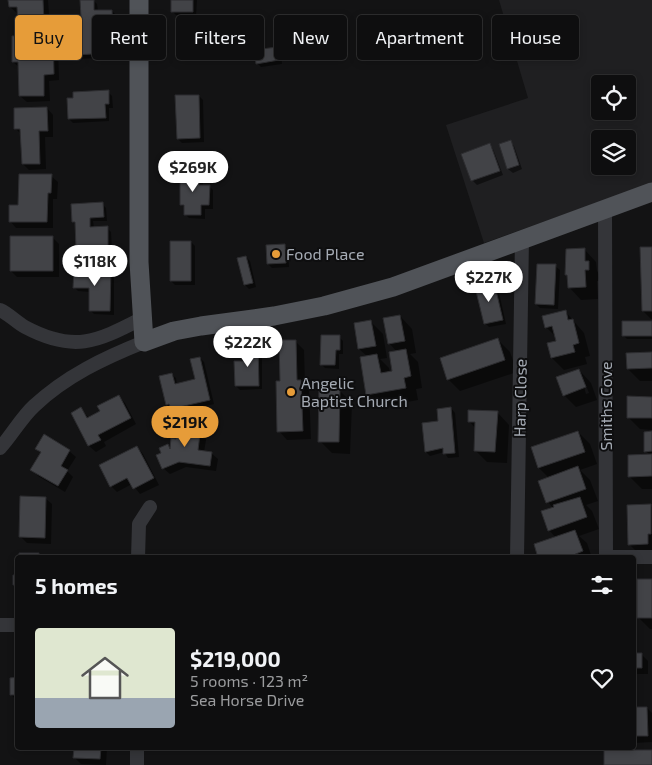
<!DOCTYPE html>
<meta charset="utf-8">
<style>
:root{--surface:#0e0e0f;--page:#171718;--text:#f1f3f6;--muted:#9b9c9e;--line:#2e2e2f;--accent:#e69c39}
body{margin:0;font-family:"Exo 2",sans-serif;background:var(--page);color:var(--text);height:100vh;display:flex;flex-direction:column;font-size:19px;white-space:nowrap}
*{box-sizing:border-box;margin:0}
p{font-size:16px;color:var(--muted)}
.icon{flex:none;width:28px;height:28px;fill:none;stroke:currentColor;stroke-width:2;stroke-linecap:round;stroke-linejoin:round}
.map{position:relative;flex:1;overflow:hidden}
.side{position:absolute;left:15px;top:555px;width:621px;height:195px;display:flex;flex-direction:column;background:var(--surface);border-radius:5px;box-shadow:0 2px 8px #0003,0 0 0 1px var(--line)}
.side>*{flex:none}
.hud{position:absolute;left:15px;top:15px;width:622px;height:45px;display:flex;gap:10px}
.buttons{position:absolute;left:591px;top:75px;display:grid;gap:10px}
.buttons a{display:grid;place-items:center;width:45px;height:45px;border-radius:5px;background:var(--surface);box-shadow:0 2px 8px #0003,0 0 0 1px var(--line);font-size:25px}
.price{position:absolute;translate:-50% -42px;padding:0 11px;border-radius:18px;background:#fff;color:#222;font-size:16px;line-height:32px;filter:drop-shadow(0 1px 2px #0008)}
.price::after{content:'';position:absolute;left:50%;top:30px;width:15px;height:11px;margin-left:-8px;background:inherit;clip-path:polygon(0 0,100% 0,50% 100%)}
.price.selected{background:var(--accent);color:#111}
ul{padding:0;list-style:none}
li{display:flex;align-items:center;gap:15px;height:125px;padding:0 20px}
li+li{border-top:1px solid var(--line)}
li span{display:grid;place-items:center;flex:none;width:140px;height:100px;border-radius:5px;color:#555}
li>.icon{margin-inline-start:auto}
span .icon{width:60px;height:60px;fill:#fffc;stroke-width:1}
li b{font-size:21px}
h2{display:flex;justify-content:space-between;align-items:center;height:60px;padding:0 20px;font-size:21px}
.chip{padding:0 18px;border-radius:5px;background:var(--surface);box-shadow:0 2px 8px #0003,0 0 0 1px var(--line);font-size:18px;line-height:45px}
.chip.selected{background:var(--accent);color:#111}
.map>svg:first-child{display:block}
</style>
<div class="map">
<svg width="652" height="765" viewBox="0 0 652 765">
<rect width="100%" height="100%" fill="#131314"/>
<path fill="#1f1f21" fill-rule="evenodd" d="M 499,0 L 652,0 L 652,183 L 484,243 L 446,125 L 528,98 ZM 600,84 L 628,84 L 628,111 L 600,111 ZM 600,139 L 628,139 L 628,166 L 600,166 Z"/>
<path fill="#0007" fill-rule="evenodd" d="M 10,0 L 48,0 L 50,28 L 26,29 L 19,23 L 19,13 L 17,13 L 10,7 Z
M 93,0 L 97,4 L 98,11 L 112,11 L 116,15 L 117,57 L 78,59 L 74,55 L 83,35 Z
M 172,0 L 197,0 L 196,16 L 176,15 L 172,11 Z
M 52,36 L 58,42 L 59,80 L 49,81 L 50,101 L 27,102 L 20,96 L 20,68 L 13,62 Z
M 277,48 L 281,52 L 282,64 L 261,67 L 257,63 Z
M 108,92 L 112,96 L 113,108 L 109,108 L 109,121 L 73,123 L 69,119 Z
M 199,96 L 203,100 L 204,142 L 182,143 L 178,139 Z
M 47,108 L 53,115 L 53,137 L 45,137 L 46,169 L 29,170 L 23,164 L 22,135 L 15,128 Z
M 510,142 L 514,146 L 522,169 L 513,173 L 508,169 Z
M 489,145 L 493,149 L 503,175 L 477,185 L 473,181 L 463,154 Z
M 199,173 L 203,177 L 203,186 L 209,186 L 213,190 L 213,209 L 205,209 L 205,219 L 189,218 L 185,214 L 185,208 L 181,204 Z
M 51,176 L 58,182 L 57,199 L 53,199 L 53,228 L 16,228 L 10,221 L 20,206 Z
M 102,204 L 106,208 L 107,221 L 93,221 L 94,228 L 107,228 L 111,232 L 112,250 L 82,251 L 78,247 L 77,226 L 73,222 Z
M 53,238 L 59,244 L 59,277 L 17,277 L 11,271 Z
M 191,242 L 195,246 L 195,285 L 175,285 L 171,281 Z
M 284,245 L 288,249 L 289,267 L 272,268 L 268,264 Z
M 652,248 L 652,319 L 651,319 L 643,311 Z
M 584,249 L 596,262 L 597,271 L 600,275 L 601,281 L 597,281 L 598,299 L 581,300 L 569,287 L 568,277 L 566,275 Z
M 246,257 L 250,261 L 256,287 L 249,289 L 245,285 Z
M 555,266 L 560,270 L 558,309 L 540,308 L 536,304 Z
M 110,269 L 114,274 L 114,315 L 94,314 L 90,310 L 90,292 L 78,291 L 74,287 Z
M 494,284 L 498,288 L 506,324 L 489,327 L 485,323 Z
M 565,311 L 584,333 L 590,356 L 585,357 L 587,364 L 564,370 L 552,358 L 558,342 L 557,338 L 546,327 Z
M 400,316 L 412,329 L 416,353 L 410,354 L 418,362 L 422,388 L 416,389 L 418,400 L 380,407 L 368,395 L 361,358 L 368,357 L 359,349 L 371,322 L 383,334 L 387,358 L 380,359 L 389,368 L 390,373 L 394,372 L 397,352 L 389,343 Z
M 652,322 L 652,339 L 627,339 L 623,335 Z
M 339,337 L 343,341 L 343,354 L 339,354 L 339,369 L 325,368 L 321,364 Z
M 498,340 L 510,352 L 517,372 L 460,391 L 448,379 Z
M 295,341 L 304,350 L 305,385 L 309,390 L 311,439 L 287,440 L 279,431 L 281,382 Z
M 258,345 L 262,349 L 262,389 L 240,390 L 236,386 Z
M 652,353 L 652,381 L 640,381 L 628,369 Z
M 200,358 L 204,362 L 214,404 L 176,413 L 167,404 L 171,374 L 176,378 L 177,385 L 196,380 Z
M 579,370 L 591,383 L 597,400 L 576,407 L 564,395 ZM 583,383 L 585,383 L 589,393 L 586,394 Z
M 339,390 L 352,403 L 350,454 L 332,453 L 320,441 Z
M 118,396 L 125,403 L 136,424 L 104,442 L 106,446 L 96,452 L 89,446 L 72,414 L 81,409 L 89,418 L 102,412 Z
M 652,398 L 652,430 L 640,429 L 628,417 Z
M 451,408 L 455,413 L 459,457 L 448,458 L 444,452 L 430,456 L 426,452 L 439,422 Z
M 497,412 L 509,425 L 507,463 L 487,462 L 475,450 L 476,429 L 469,421 Z
M 201,428 L 207,434 L 204,452 L 211,453 L 218,459 L 216,471 L 186,467 L 170,474 L 163,468 L 163,453 L 167,446 L 171,449 Z
M 578,432 L 590,444 L 597,464 L 580,470 L 590,480 L 598,501 L 586,505 L 592,511 L 599,529 L 579,536 L 587,543 L 592,558 L 540,558 L 556,538 L 549,530 L 553,508 L 548,502 L 549,478 L 539,468 L 532,448 Z
M 652,433 L 652,489 L 642,489 L 630,477 L 650,455 L 646,451 Z
M 137,447 L 143,454 L 159,485 L 140,494 L 132,484 L 117,492 L 111,486 Z
M 37,448 L 69,451 L 76,457 L 67,471 L 73,477 L 65,492 L 38,476 L 32,469 L 41,453 Z
M 45,498 L 52,504 L 51,544 L 27,543 L 21,537 Z
M 650,505 L 652,507 L 652,556 L 642,557 L 629,544 Z
M 652,581 L 652,629 L 650,629 L 638,617 L 638,612 L 634,612 L 634,588 L 638,593 Z
M 634,622 L 636,624 L 636,640 L 634,640 Z
M 634,655 L 642,655 L 648,661 L 648,674 L 636,674 L 636,701 L 634,701 Z
M 18,678 L 18,701 L 11,695 Z
M 647,708 L 652,713 L 652,742 L 634,743 L 634,709 Z
M 75,748 L 107,748 L 106,765 L 81,764 L 75,758 Z"/>
<path fill="#424347" stroke="#2d2d30" d="M 8,0 L 43,0 L 44,22 L 18,24 L 17,7 L 9,7 Z
M 80,0 L 94,0 L 94,10 L 112,10 L 114,53 L 72,55 L 71,34 L 82,34 Z
M 171,0 L 193,0 L 193,12 L 171,12 Z
M 53,35 L 54,74 L 44,75 L 44,96 L 19,96 L 18,62 L 12,62 L 12,36 Z
M 277,47 L 279,60 L 256,64 L 254,50 Z
M 109,90 L 109,104 L 105,104 L 106,118 L 68,119 L 67,98 L 73,98 L 73,92 Z
M 175,95 L 199,95 L 200,138 L 177,139 Z
M 47,107 L 48,131 L 39,131 L 40,164 L 22,164 L 20,129 L 14,129 L 14,108 Z
M 511,140 L 519,165 L 507,169 L 499,144 Z
M 490,143 L 500,171 L 471,181 L 461,154 Z
M 180,171 L 199,171 L 199,185 L 210,185 L 209,205 L 201,205 L 201,215 L 184,215 L 184,205 L 180,205 Z
M 19,174 L 52,174 L 51,193 L 48,193 L 47,222 L 9,222 L 9,205 L 18,205 Z
M 103,202 L 104,217 L 90,218 L 90,227 L 108,226 L 108,246 L 76,248 L 75,222 L 72,222 L 71,204 Z
M 10,236 L 53,236 L 53,271 L 10,271 Z
M 170,241 L 191,241 L 191,281 L 170,281 Z
M 285,244 L 286,263 L 267,264 L 266,245 Z
M 640,247 L 652,247 L 652,311 L 642,311 Z
M 585,248 L 585,261 L 589,261 L 589,270 L 585,270 L 586,287 L 568,288 L 567,275 L 565,275 L 566,249 Z
M 246,256 L 253,283 L 244,285 L 237,258 Z
M 537,264 L 556,264 L 554,305 L 535,304 Z
M 74,268 L 111,268 L 110,311 L 89,311 L 89,288 L 73,288 Z
M 494,282 L 503,320 L 484,324 L 475,287 Z
M 566,310 L 568,320 L 573,319 L 579,343 L 573,345 L 575,352 L 551,358 L 547,343 L 556,341 L 552,326 L 545,328 L 542,316 Z
M 400,315 L 405,341 L 388,344 L 383,318 Z
M 371,320 L 376,346 L 358,349 L 354,323 Z
M 622,321 L 652,321 L 652,336 L 622,336 Z
M 321,335 L 340,335 L 340,350 L 336,350 L 335,365 L 320,365 Z
M 498,338 L 505,360 L 447,380 L 440,358 Z
M 279,340 L 296,340 L 297,380 L 301,380 L 303,431 L 277,432 L 276,381 L 280,381 Z
M 247,344 L 258,344 L 259,386 L 235,386 L 234,361 L 247,361 Z
M 406,349 L 411,376 L 404,378 L 406,388 L 366,395 L 360,357 L 377,354 L 381,373 L 392,371 L 389,352 Z
M 652,352 L 652,368 L 627,369 L 626,353 Z
M 200,357 L 210,400 L 171,409 L 169,404 L 166,405 L 159,376 L 172,373 L 175,384 L 195,379 L 190,359 Z
M 579,369 L 586,387 L 563,396 L 556,377 Z
M 319,389 L 340,389 L 339,442 L 318,442 Z
M 119,395 L 131,418 L 98,435 L 101,440 L 88,446 L 71,413 L 81,407 L 87,418 L 100,411 L 97,406 Z
M 627,396 L 652,397 L 652,418 L 627,418 Z
M 451,407 L 455,453 L 443,454 L 443,448 L 425,452 L 422,423 L 438,421 L 437,409 Z
M 468,410 L 498,411 L 495,452 L 474,451 L 475,422 L 468,422 Z
M 178,423 L 201,426 L 198,450 L 212,452 L 210,466 L 179,462 L 162,469 L 156,455 L 161,453 L 159,448 L 168,444 L 170,449 L 171,438 L 176,439 Z
M 578,431 L 585,452 L 538,468 L 531,447 Z
M 652,431 L 652,451 L 644,452 L 644,432 Z
M 44,434 L 70,450 L 61,466 L 68,470 L 58,486 L 30,470 L 41,452 L 35,449 Z
M 137,446 L 154,478 L 133,489 L 127,478 L 110,487 L 99,465 Z
M 652,454 L 652,476 L 628,477 L 628,455 Z
M 578,466 L 586,489 L 546,503 L 538,481 Z
M 20,496 L 46,497 L 45,538 L 19,537 Z
M 580,497 L 587,517 L 548,531 L 541,511 L 554,507 L 553,505 Z
M 651,504 L 651,534 L 648,534 L 648,544 L 628,545 L 627,505 Z
M 575,530 L 583,551 L 566,558 L 538,558 L 534,544 Z
M 19,553 L 39,553 L 39,558 L 19,558 Z
M 13,575 L 18,575 L 18,585 L 13,585 Z
M 637,579 L 652,579 L 652,618 L 637,618 Z
M 634,653 L 642,653 L 642,668 L 634,668 Z
M 18,677 L 18,695 L 10,695 L 10,678 Z
M 634,707 L 647,707 L 648,736 L 634,736 Z
M 74,748 L 101,748 L 100,759 L 73,758 Z
M 604,750 L 652,750 L 652,765 L 604,765 Z"/>
<g fill="none" stroke-linecap="round" stroke-linejoin="round">
<path stroke="#343539" stroke-width="14" d="M 605,209 L 606,557 L 652,557
M 0,310 C 9,314 16,322 25,327 C 74,353 96,342 141,319
M 0,448 C 12,435 21,418 34,406 C 66,376 104,358 144,342
M 138,558 L 139,524 L 150,507
M 517,558 L 522,238
M 0,625 L 18,625
M 137,765 L 137,748"/>
<path stroke="#505358" stroke-width="19" d="M 139,0 L 139,262 L 144,342 L 174,331 L 201,326 L 274,316 L 324,306 L 393,287 L 652,192"/>
</g>
<g fill="#e69c39" stroke="#0e0e0f" stroke-width="2">
<circle cx="276" cy="254" r="5"/>
<circle cx="291" cy="392" r="5"/>
</g>
<g text-anchor="middle" stroke-width="4" stroke-linejoin="round" paint-order="stroke">
<g font-size="16" fill="#a5abb4" stroke="#0e0e0f" text-anchor="start">
<text x="286" y="260">Food Place</text>
<text x="301" y="389">Angelic<tspan x="301" dy="18">Baptist Church</tspan></text>
</g>
<g font-size="16" fill="#a5abb4" stroke="#0e0e0f">
<text transform="translate(520 398) rotate(-89)" y="6">Harp Close</text>
<text transform="translate(606 406) rotate(-90)" y="6">Smiths Cove</text>
</g>
</g>
</svg>
<div class="buttons">
<a><svg class="icon" aria-label="locate" viewBox="0 0 24 24"><circle cx="12" cy="12" r="6"/><path d="M12 2v4M12 18v4M2 12h4M18 12h4"/></svg></a>
<a><svg class="icon" aria-label="layers" viewBox="0 0 24 24"><path d="M12 4l9 5-9 5-9-5zM3 14l9 5 9-5"/></svg></a>
</div>
<b class="price" style="left:193px;top:193px">$269K</b>
<b class="price" style="left:95px;top:287px">$118K</b>
<b class="price" style="left:489px;top:303px">$227K</b>
<b class="price" style="left:248px;top:368px">$222K</b>
<b class="price selected" style="left:185px;top:448px">$219K</b>
<div class="hud">
<a class="chip selected">Buy</a>
<a class="chip">Rent</a>
<a class="chip">Filters</a>
<a class="chip">New</a>
<a class="chip">Apartment</a>
<a class="chip">House</a>
</div>
<section class="side">
<h2>5 homes<svg class="icon" aria-label="filters" viewBox="0 0 24 24"><path d="M4 7h16M4 17h16"/><circle cx="9" cy="7" r="2"/><circle cx="15" cy="17" r="2"/></svg></h2>
<ul>
<li><span style="background:linear-gradient(#dfe7d0 70%,#9aa5b1 0)"><svg class="icon" aria-label="home" viewBox="0 0 24 24"><path d="M3 11l9-7 9 7M6 9v11h12V9"/></svg></span><div><b>$219,000</b><p>5 rooms · 123 m²</p><p>Sea Horse Drive</p></div><svg class="icon" aria-label="heart" viewBox="0 0 24 24"><path d="M12 20l-8-8c-3-5 5-10 8-4 3-6 11-1 8 4z"/></svg></li>
</ul>
</section>
</div>
